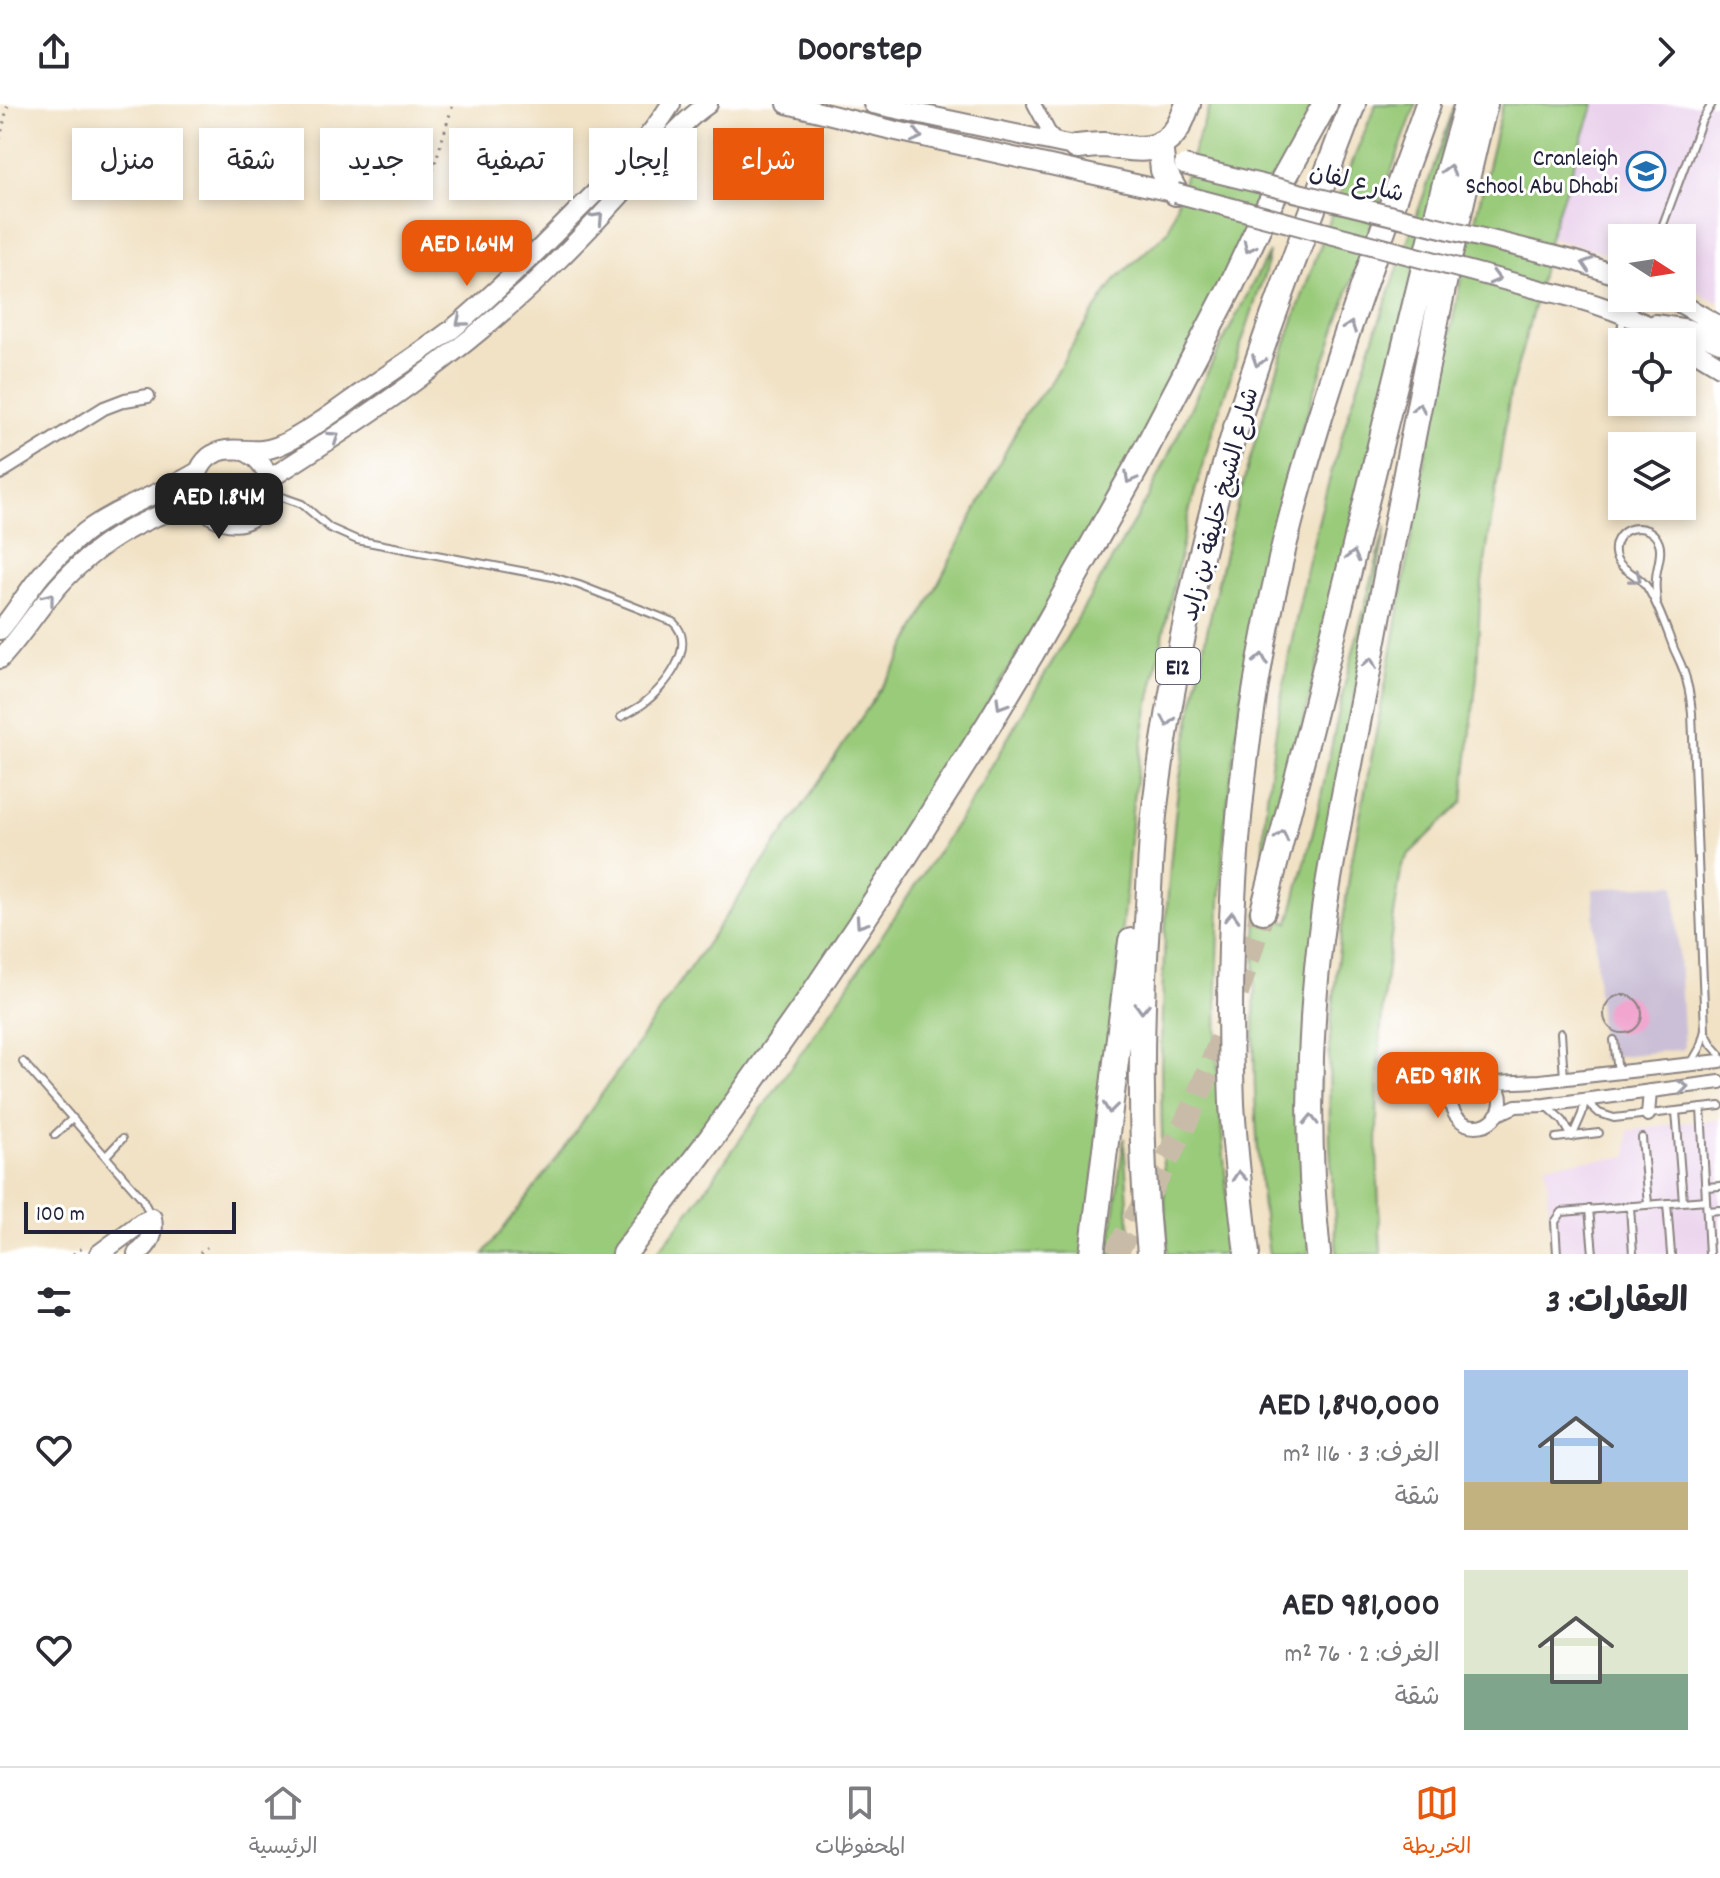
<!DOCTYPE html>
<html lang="ar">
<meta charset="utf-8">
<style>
:root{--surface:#fff;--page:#f7f7f7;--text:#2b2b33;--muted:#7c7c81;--line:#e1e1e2;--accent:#ea580c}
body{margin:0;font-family:Dekko,"Playpen Sans Arabic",sans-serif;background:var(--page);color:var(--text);direction:rtl;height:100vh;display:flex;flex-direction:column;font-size:30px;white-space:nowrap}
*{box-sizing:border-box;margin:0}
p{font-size:26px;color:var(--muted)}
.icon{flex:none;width:44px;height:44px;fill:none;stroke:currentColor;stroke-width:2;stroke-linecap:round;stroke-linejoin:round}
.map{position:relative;height:1150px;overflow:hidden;direction:ltr}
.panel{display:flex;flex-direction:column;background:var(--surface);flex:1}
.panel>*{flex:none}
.top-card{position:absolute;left:24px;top:24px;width:800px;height:72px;direction:rtl;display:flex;gap:16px}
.needle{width:52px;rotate:102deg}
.buttons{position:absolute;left:1608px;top:120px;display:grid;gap:16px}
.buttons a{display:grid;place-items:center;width:88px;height:88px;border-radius:0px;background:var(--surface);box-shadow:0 4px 12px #0003;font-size:40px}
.scale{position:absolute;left:24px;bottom:20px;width:212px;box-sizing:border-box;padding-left:8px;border:4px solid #22223b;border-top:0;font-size:22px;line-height:28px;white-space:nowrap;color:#22223b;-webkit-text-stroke:6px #fff;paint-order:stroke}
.price{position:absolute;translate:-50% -68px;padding:0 18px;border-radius:16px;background:var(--accent);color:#fff;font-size:26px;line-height:52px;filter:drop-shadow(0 2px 4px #0008)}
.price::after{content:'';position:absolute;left:50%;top:48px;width:24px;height:18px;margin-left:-12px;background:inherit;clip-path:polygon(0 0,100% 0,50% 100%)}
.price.active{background:#222;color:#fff}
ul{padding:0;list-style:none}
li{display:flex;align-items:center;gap:24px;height:200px;padding:0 32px}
li span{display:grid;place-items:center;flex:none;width:224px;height:160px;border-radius:0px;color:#555}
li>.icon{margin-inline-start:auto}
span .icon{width:96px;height:96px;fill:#fffc;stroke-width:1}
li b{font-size:34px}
h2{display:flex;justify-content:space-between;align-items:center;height:96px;padding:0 32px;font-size:34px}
.pill{padding:0 28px;border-radius:0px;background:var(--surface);box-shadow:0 4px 12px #0003;font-size:28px;line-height:72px}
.pill.active{background:var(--accent);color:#fff}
header{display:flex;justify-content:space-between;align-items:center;height:104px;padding:0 32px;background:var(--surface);font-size:36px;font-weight:800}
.tab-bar{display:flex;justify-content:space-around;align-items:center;height:112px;border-top:2px solid var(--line);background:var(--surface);font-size:22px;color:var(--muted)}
.tab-bar a{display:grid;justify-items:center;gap:4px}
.tab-bar .active{color:var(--accent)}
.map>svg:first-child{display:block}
</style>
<header><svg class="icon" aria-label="forward" viewBox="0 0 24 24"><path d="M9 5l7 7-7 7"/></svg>Doorstep<svg class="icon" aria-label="share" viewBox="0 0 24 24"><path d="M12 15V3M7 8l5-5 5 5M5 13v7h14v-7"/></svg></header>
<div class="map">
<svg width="1720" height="1150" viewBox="0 0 1720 1150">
<rect width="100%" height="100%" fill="#fff"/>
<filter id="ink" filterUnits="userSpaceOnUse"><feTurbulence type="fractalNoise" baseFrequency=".0125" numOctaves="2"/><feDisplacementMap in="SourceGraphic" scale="16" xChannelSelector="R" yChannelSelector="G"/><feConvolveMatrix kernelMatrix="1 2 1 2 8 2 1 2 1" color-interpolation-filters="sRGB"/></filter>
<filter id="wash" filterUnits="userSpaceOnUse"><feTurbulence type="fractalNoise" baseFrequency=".006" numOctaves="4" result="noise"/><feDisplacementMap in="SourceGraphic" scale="32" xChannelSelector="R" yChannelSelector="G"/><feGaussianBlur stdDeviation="1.8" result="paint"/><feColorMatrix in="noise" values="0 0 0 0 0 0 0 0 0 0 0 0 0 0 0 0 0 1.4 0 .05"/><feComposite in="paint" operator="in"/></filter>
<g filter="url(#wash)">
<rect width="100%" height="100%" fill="#f1e2c5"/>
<path fill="#ead1ec" d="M 1594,0 L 1720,0 L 1720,199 L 1682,181 L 1682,134 L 1622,134 L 1622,153 L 1549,134 Z
M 1720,1016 L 1720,1150 L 1552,1150 L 1546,1060 L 1628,1053 L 1628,1027 L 1677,1019 Z"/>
<path fill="#cabfd6" d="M 1675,780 L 1684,945 L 1601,954 L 1593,785 Z"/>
<path fill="#9acb7a" stroke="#5e765a" stroke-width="2" d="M 1211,0 L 1318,0 L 1230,179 L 1049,499 L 874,786 L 614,1150 L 484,1150 L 558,1053 L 806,697 L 899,557 L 1024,311 L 1051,278 L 1073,240 L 1115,176 L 1168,127 L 1194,44 Z
M 1376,0 L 1416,0 L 1358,158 L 1294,348 L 1247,551 L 1225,720 L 1220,798 L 1217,884 L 1218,981 L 1232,1150 L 1168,1150 C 1157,1001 1159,851 1176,703 C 1179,673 1186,643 1191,613 C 1226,402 1294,198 1376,0 Z
M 1455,0 L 1259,799 C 1262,767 1263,734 1266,702 C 1276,610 1294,518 1316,427 C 1351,282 1408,142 1455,0 Z
M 1503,0 L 1594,0 L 1549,134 L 1535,199 L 1510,289 L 1480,492 L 1477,572 L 1463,698 L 1409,750 L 1402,761 C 1391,826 1382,890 1379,955 C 1375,1020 1378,1085 1381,1150 L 1337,1150 L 1330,1042 L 1329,942 L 1338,852 L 1351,760 L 1394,535 L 1426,347 L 1460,180 Z
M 1269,148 L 1265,168 L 1211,332 L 1189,408 L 1148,604 L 1133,695 L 1126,785 L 1086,1150 L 656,1150 L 692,1104 L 857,869 L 970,699 L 1150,390 L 1208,267 Z
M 1386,421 L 1337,686 L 1309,1150 L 1269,1150 C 1252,1038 1252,922 1257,809 L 1289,819 L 1315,720 L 1345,579 Z
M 1124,1034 L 1131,1150 L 1109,1150 Z"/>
<g id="blocks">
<path fill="#f1a5cf" d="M1604 910a19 19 0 1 1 38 0a19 19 0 1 1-38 0Z"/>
</g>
</g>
<g filter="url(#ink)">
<use href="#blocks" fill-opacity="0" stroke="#8a8280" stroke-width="2"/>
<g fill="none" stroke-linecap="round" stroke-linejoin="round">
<path stroke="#c8bca9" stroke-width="24" stroke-dasharray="24 12" stroke-linecap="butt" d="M 1115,1150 C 1156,1080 1195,1007 1223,930 C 1238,890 1250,848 1263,807"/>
<g stroke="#8a8280" stroke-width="10">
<path id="lane" d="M 1658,134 L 1701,18 L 1712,0
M 1622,242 L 1620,232 L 1623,215
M 1682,282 L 1686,284
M 268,388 L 302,400 L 330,424 L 357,436 L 553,473 L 579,481 L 673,518 C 699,542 664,584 643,600 C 636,605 628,609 621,613
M 1657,499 C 1656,491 1655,483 1656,475 C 1656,464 1663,450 1659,439 C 1650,414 1612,422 1615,449 C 1617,466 1638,469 1647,483 C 1659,502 1666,524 1674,545 C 1679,556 1685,567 1687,579 C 1690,589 1691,599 1692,609 L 1705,926 L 1700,944 L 1692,958
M 1561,929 L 1564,974
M 1706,930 L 1712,941 L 1720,950
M 1614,936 L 1618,968
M 23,958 L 142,1094 L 151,1112
M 1585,996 L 1599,1009 L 1614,1014 L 1720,1002
M 1547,1002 L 1563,1017 L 1572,1033
M 1701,1004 L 1709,1150
M 1676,1007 L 1683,1098
M 55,1031 L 73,1014
M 1572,1033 L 1582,1010 L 1585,996
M 1556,1034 L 1599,1029
M 1642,1034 L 1648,1100
M 106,1052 L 122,1035
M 1706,1083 L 1720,1082
M 1667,1099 L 1671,1150
M 1630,1102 L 1633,1150
M 1589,1105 L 1593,1150
M 1707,1107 L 1720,1106
M 1557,1150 L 1555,1118 L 1562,1108 L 1706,1096"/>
</g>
<g stroke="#8a8280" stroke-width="16">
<path id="street" d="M 1034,0 L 1049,28 L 1060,40
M 0,369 L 104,304 L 125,296 L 148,292
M1451 997a25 25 0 1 1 50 0a25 25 0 1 1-50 0Z
M 1493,979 L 1540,977 L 1720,957
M 1496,1011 L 1516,1002 L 1545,1001 L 1720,978
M 1648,1011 L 1650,987"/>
</g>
<g stroke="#8a8280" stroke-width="22">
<path id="secondary" d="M 787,0 L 892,26 L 1176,89
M 873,0 L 1087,45
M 1552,151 L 1576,157 L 1622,173
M 1541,186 C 1590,196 1637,213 1680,238
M 1671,194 L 1720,222
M 1655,220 L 1688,225 L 1720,239
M 1682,239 L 1720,262
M 242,346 C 289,364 267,429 223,416 C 196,408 187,372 209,353 C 226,340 244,348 262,346 C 274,345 286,339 296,333 C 319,320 340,304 361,289 C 391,268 422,248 451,226 C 496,189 538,147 579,105 C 611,73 647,39 671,0
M 269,375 C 367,313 464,248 547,167 C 579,136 610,103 640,69 C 661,45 681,18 708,0
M 0,526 C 15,509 26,489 41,471 C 54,456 69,441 85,428 C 120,402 162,390 199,367
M 0,555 C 19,535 33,512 50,492 C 89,444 141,411 201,399
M 99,1150 L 141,1119 L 152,1114 C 155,1130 150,1140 137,1150"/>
</g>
<g stroke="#8a8280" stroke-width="28">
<path id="highway" d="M 1160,40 L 1163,66 L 1176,89
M 1077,43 C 1086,42 1094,41 1103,41 C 1129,43 1155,53 1174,29 C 1181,21 1184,10 1188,0
M 1263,807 L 1310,624 L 1449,63 L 1467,0
M 624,1150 L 713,1032 L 810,895 L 902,757 L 989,620 L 1031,550 L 1136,364 L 1231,182 L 1268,103 L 1325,0
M 1092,1150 L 1131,837
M 1150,1150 C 1139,1039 1140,928 1147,818 C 1150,779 1150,741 1155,703 C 1170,577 1198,451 1234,330 C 1268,218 1312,109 1353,0
M 1247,1150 C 1241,1100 1235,1050 1232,1000 C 1224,812 1240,625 1284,442 C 1321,292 1376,146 1428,0
M 1318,1150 C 1306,1037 1308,919 1324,806 C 1339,707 1361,608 1379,509 C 1412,339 1443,168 1485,0"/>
</g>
<path stroke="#8a8280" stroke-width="3" stroke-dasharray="2 6" stroke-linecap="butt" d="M 0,35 L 8,0
M 426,89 L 453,0
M 200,1149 L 207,1143
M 73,1150 L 84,1143"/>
<use href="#lane" stroke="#fff" stroke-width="6"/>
<use href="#street" stroke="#fff" stroke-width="12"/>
<use href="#secondary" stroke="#fff" stroke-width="18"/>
<use href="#highway" stroke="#fff" stroke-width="24"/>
<g stroke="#8a8280" stroke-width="22" stroke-linecap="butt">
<path id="secondary-bridge" d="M 1184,61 L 1552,151
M 1176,89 L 1541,186"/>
</g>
<use href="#secondary-bridge" stroke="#fff" stroke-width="18"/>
</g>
<defs><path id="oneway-chevron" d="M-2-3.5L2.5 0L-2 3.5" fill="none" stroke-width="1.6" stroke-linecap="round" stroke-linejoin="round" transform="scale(2)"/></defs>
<g stroke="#9c9ca7">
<use href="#oneway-chevron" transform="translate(917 32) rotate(13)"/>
<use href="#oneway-chevron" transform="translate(1449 66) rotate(-75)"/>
<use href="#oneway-chevron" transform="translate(598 114) rotate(-47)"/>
<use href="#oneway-chevron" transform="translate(1249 143) rotate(115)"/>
<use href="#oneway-chevron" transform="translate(1587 160) rotate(-162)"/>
<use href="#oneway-chevron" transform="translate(1495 174) rotate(15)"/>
<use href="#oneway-chevron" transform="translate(461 217) rotate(140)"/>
<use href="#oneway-chevron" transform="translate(1350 223) rotate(-71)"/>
<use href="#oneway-chevron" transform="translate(1258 257) rotate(109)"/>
<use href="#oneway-chevron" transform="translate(1419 304) rotate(-79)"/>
<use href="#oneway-chevron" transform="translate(334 333) rotate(-34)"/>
<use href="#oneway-chevron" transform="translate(1130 374) rotate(119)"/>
<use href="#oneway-chevron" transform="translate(1353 452) rotate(-76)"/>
<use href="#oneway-chevron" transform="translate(1636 474) rotate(38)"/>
<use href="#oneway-chevron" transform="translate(49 494) rotate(-51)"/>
<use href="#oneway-chevron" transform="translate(1261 555) rotate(-80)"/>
<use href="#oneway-chevron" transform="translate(1370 559) rotate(-79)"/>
<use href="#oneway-chevron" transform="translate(1001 600) rotate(121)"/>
<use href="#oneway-chevron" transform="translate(1168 617) rotate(100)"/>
<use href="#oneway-chevron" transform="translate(1282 732) rotate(-75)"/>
<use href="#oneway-chevron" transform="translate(1232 813) rotate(-88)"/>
<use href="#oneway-chevron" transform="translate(861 819) rotate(124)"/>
<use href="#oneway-chevron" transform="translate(1142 904) rotate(92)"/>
<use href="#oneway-chevron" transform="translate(1683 983) rotate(-7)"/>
<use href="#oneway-chevron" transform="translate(1110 1004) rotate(97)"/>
<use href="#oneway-chevron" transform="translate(1311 1016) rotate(-89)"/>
<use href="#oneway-chevron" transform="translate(1239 1072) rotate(-95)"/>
</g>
</g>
<defs>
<g id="school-ring" transform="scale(2)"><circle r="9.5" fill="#fff" stroke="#1f6fb2" stroke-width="1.5"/><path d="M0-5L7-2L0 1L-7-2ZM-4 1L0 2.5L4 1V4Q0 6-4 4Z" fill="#1f6fb2"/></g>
</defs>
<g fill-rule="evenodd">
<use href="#school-ring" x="1646" y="67"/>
</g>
<g text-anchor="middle" stroke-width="6" stroke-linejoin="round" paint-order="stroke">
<rect fill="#fff" stroke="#646476" stroke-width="2" x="1156" y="544" width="44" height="36" rx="6"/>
<g font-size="22" font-weight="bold" fill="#22223b">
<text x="1178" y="570">E12</text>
</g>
<g font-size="24" fill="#22223b" stroke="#fff" text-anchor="end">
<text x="1618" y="61">Cranleigh<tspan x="1618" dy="28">School Abu Dhabi</tspan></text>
</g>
<g font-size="24" fill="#22223b" stroke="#fff">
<text transform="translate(1357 78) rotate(14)" y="8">شارع لفان</text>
<text transform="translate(1219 400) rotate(-75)" y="8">شارع الشيخ خليفة بن زايد</text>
</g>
</g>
</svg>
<div class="buttons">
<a><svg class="needle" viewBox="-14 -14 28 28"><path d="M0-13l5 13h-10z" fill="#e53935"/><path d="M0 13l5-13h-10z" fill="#7c7c81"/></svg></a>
<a><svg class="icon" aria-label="locate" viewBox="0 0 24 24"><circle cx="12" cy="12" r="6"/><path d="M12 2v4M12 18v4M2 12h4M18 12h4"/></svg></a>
<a><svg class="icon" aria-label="layers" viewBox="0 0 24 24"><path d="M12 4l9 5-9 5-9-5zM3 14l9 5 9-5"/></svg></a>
</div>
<div class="scale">100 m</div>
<b class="price" style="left:467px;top:184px">AED 1.64M</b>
<b class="price active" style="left:219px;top:437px">AED 1.84M</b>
<b class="price" style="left:1438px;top:1016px">AED 981K</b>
<div class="top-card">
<a class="pill active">شراء</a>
<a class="pill">إيجار</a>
<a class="pill">تصفية</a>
<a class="pill">جديد</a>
<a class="pill">شقة</a>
<a class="pill">منزل</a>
</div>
</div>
<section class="panel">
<h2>العقارات: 3<svg class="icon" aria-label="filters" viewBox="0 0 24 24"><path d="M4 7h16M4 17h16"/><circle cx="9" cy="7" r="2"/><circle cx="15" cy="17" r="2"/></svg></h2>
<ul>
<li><span style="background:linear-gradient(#a9c7e8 70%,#c2b280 0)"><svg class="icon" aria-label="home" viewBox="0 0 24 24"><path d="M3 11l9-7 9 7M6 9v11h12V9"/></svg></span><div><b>AED 1,840,000</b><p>الغرف: 3 · 116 m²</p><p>شقة</p></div><svg class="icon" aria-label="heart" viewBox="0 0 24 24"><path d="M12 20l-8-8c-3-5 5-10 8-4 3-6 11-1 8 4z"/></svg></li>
<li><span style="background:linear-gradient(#dfe7d0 65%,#7fa58c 0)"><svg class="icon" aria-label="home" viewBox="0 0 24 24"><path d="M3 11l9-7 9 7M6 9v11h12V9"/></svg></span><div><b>AED 981,000</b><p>الغرف: 2 · 76 m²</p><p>شقة</p></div><svg class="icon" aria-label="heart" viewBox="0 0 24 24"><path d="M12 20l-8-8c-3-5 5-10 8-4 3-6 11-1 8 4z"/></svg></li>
</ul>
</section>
<nav class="tab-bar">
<a class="active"><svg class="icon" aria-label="map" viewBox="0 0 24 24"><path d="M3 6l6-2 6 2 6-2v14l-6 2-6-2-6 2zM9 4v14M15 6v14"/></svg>الخريطة</a>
<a><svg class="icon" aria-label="saved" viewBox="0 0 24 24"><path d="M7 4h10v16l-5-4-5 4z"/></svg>المحفوظات</a>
<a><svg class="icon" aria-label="home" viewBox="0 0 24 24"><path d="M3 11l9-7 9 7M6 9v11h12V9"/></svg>الرئيسية</a>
</nav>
